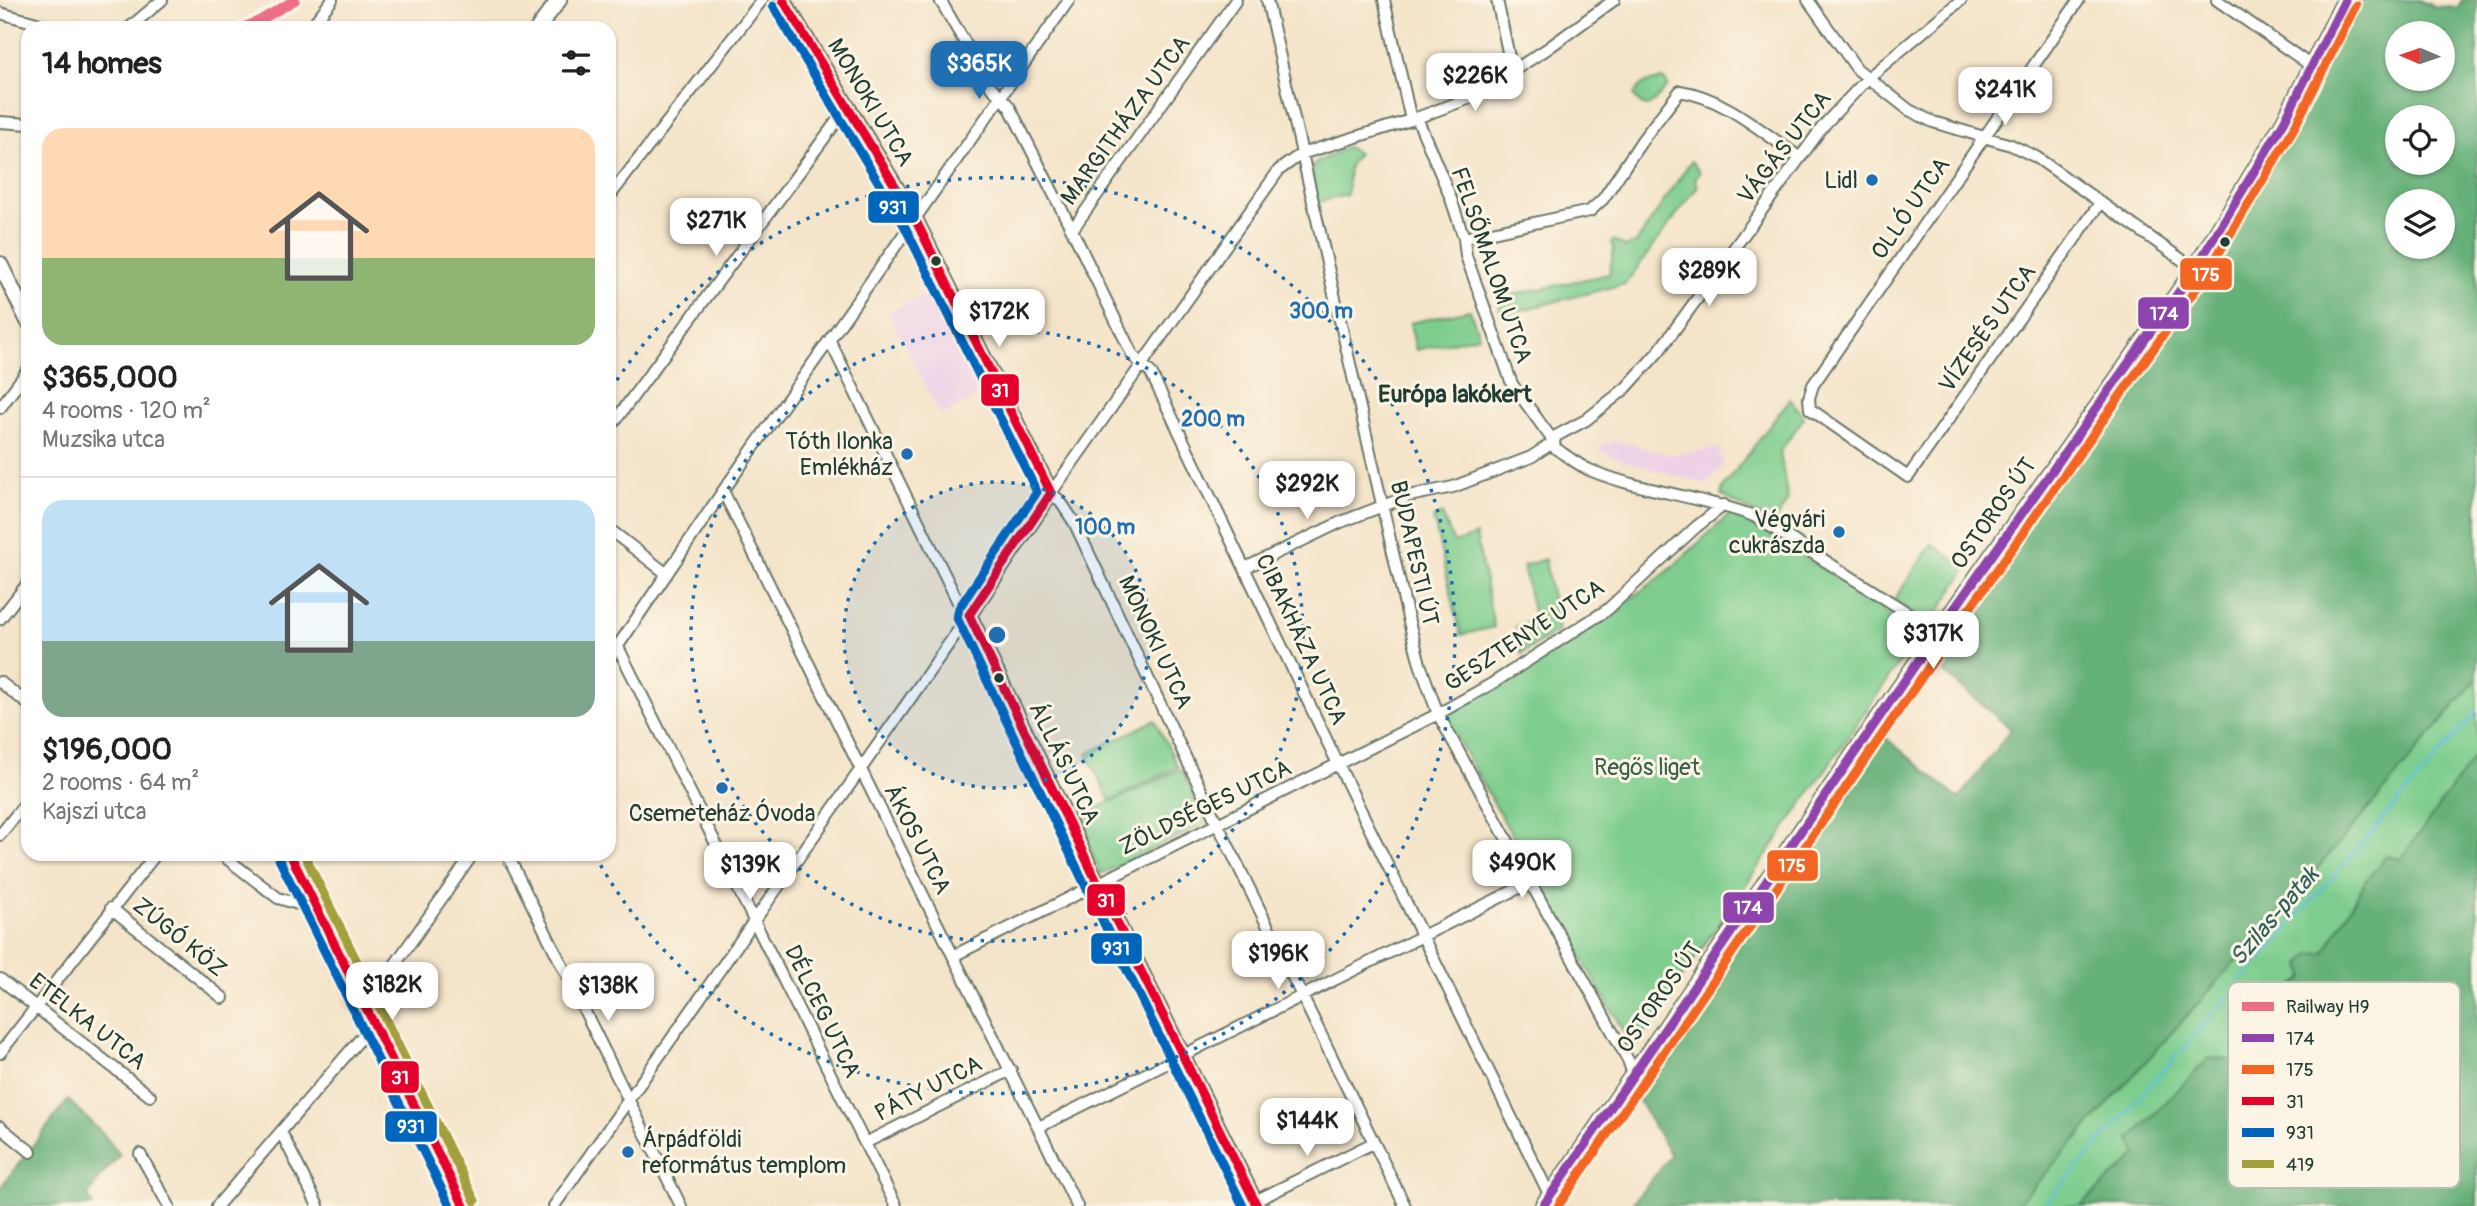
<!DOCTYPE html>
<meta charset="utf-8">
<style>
:root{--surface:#fff;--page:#f6f6f6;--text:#222;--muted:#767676;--line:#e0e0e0;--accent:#1f6fb2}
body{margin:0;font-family:Pangolin,sans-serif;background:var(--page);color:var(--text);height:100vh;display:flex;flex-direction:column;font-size:26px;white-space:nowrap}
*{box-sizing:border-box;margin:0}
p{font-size:23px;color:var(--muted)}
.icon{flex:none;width:38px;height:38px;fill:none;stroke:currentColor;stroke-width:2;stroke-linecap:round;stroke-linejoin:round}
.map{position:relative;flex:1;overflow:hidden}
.panel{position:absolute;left:21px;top:21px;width:595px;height:840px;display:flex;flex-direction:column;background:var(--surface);border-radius:21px;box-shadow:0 2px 5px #0004}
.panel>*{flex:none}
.needle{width:46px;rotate:272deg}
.controls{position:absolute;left:2385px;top:21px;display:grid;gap:14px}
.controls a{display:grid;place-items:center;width:70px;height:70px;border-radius:50%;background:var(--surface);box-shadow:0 2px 5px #0004;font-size:35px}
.price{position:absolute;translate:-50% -60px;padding:0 16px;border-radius:14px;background:#fff;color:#222;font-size:23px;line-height:46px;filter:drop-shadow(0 2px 4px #0008)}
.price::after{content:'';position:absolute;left:50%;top:42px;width:21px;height:16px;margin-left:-10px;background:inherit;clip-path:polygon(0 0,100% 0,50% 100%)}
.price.on{background:var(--accent);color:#fff}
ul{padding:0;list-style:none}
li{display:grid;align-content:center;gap:14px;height:371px;padding:0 21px}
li+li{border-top:2px solid var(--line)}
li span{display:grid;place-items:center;height:217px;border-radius:21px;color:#555}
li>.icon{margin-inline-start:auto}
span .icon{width:126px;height:126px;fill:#fffc;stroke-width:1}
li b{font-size:30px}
h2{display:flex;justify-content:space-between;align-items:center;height:84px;padding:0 21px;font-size:30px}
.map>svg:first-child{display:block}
</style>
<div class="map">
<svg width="2477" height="1206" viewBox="0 0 2477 1206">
<rect width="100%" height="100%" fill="#fcf5e5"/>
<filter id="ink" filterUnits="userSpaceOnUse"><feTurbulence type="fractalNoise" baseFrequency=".0143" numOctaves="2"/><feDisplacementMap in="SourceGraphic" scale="14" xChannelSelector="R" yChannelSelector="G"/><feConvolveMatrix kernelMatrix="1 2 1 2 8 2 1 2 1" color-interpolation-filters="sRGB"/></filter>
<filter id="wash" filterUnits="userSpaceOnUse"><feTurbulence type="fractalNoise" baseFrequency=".00686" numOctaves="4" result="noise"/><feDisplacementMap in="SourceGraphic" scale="28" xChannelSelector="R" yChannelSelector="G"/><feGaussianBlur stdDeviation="1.57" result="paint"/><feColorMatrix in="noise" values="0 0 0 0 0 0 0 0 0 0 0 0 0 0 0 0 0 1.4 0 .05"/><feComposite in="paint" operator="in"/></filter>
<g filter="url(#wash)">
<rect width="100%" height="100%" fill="#f4e4c9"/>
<path fill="#eed0e7" d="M 940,286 L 992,390 L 941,416 L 888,313 Z
M 1615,440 L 1669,455 L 1718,449 L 1724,465 L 1705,484 L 1625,461 L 1597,450 L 1607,441 L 1609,444 Z"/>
<path fill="#7ecd8e" stroke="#4e8561" stroke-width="2" d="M 1661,79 L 1666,81 L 1668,86 C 1657,97 1648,118 1634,96 C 1642,78 1647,85 1661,79 Z
M 1347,147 L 1358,153 L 1349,166 L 1347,195 L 1318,202 L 1310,168 L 1321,160 Z
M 1691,161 L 1700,172 L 1695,179 L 1698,186 L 1625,284 L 1502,315 L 1498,298 L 1609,274 L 1614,249 L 1611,242 L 1614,240 L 1625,247 L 1636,243 Z
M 1470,310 L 1479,336 L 1416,350 L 1410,323 Z
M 1790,399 L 1804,418 L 1780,452 L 1788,500 L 1774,524 L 1721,495 L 1723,487 Z
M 1442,514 L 1454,543 L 1476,535 L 1494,627 L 1461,635 L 1433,518 Z
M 1730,514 L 1771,535 L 1881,607 L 1915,640 L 1633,1048 L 1443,714 L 1610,614 L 1667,572 Z
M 1932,544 L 1967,568 L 1930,624 L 1894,600 Z
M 1545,559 L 1558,631 L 1521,654 L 1516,626 L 1535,621 L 1523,566 Z
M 2477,678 L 2477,753 L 2401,860 L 2386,856 L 2366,881 L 2324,954 L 2304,978 L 2237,1026 L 2247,1046 L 2137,1155 L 2080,1206 L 2016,1206 C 2172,1032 2330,860 2477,678 Z
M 1155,720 L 1178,767 L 1110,801 L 1087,754 Z
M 1181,769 L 1207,823 L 1101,874 L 1077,818 Z"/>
<path fill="#66b079" stroke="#427656" stroke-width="2" fill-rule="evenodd" d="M 2349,0 L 2419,0 L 2436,8 L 2458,7 L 2462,0 L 2477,0 L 2477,678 C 2330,860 2172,1032 2016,1206 L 1630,1206 L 1671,1156 L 1630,1085 L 1875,729 L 1959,799 L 2011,729 L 1928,659 L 2198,271 ZM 2398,33 L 2443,33 L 2443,79 L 2398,79 ZM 2398,117 L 2443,117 L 2443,163 L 2398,163 ZM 2398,201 L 2443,201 L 2443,247 L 2398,247 Z
M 2477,753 L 2477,1206 L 2080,1206 L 2137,1155 L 2130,1139 L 2209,1058 L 2233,1060 L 2247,1046 L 2237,1026 L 2304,978 L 2301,964 L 2311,954 L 2324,953 L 2366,881 L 2386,856 L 2401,859 Z
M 68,1100 L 103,1134 L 120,1155 L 99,1178 L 88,1196 L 93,1206 L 0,1206 L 0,1188 Z"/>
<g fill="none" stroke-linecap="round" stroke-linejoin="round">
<path stroke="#5fbfdd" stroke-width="2.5" d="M 2043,1206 L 2194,1036 L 2477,711"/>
</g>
</g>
<g filter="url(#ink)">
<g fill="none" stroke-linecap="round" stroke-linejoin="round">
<g stroke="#6a7768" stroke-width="14">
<path id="minor" d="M 940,0 L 991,87 L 1009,106 L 1072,230 L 1133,356 L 1151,373 L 1338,764 L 1550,1196
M 1267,0 L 1407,614 L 1420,664 L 1438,714 L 1628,1060 L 1633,1074
M 1384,0 L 1411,120
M 1497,0 L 1512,71
M 1808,0 L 1857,69 L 1909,110 L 1933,122 L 2011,145 L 2036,157 L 2195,269
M 2079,0 L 1813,385 L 1809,398 L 1810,409 L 1908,477 L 2100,203
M 2217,0 L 2313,67
M 0,13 L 55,28
M 129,28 L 162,0
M 310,28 L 332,0
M 1417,118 L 1450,196 L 1464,238 L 1466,256 L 1512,384 L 1554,442 L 1555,448 C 1567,456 1579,466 1592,471 C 1644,492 1701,496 1754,516 L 1938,632
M 0,122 L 28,124
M 609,197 L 762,0
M 1072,230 L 1236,0
M 1464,238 L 1590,211 L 1603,199 L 1643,139 L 1680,91 C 1725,98 1762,132 1799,157
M 0,408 L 28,370
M 609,429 L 848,106
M 723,491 L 1077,1206
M 609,529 L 667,574
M 1245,568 L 1341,522 L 1409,496 L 1453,487 L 1531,457 L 1554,442 L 1556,436 L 1586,420 L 1626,388 L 1659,351 L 1824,125 L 1868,78 L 1961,0
M 0,619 L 28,583
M 618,647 L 896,1206
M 609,659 L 723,491 L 1069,0
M 0,682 L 28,704
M 0,835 L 28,800
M 221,854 L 278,898 L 298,904 L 315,906
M 507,854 L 681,1206
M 111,908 L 223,998
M 953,956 L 1438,714 L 1493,683 L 1607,610 L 1696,527 L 1724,505
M 0,979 L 150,1096
M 365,1007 L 473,854
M 0,1053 L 156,854
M 0,1127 L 31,1152
M 1039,1127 L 1531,882
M 281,1132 L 318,1206
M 865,1143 L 1011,1070
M 140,1154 L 169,1206
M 217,1206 L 373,1024
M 554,1206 L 969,615 L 959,604 L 830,341
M 1245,1206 L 1373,1143
M 1405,1206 L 1201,790 L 1074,522 L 1060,501 L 1051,493 L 1279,170 L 1301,154 L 1411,120 L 1470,98 L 1547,49 L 1614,0"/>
</g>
<g stroke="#6a7768" stroke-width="18">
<path id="tertiary" d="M 783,0 L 915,219 L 1051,493 L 969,615 L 1098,884 L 1257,1206
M 538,28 L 559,0
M 0,264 L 28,321
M 290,854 L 464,1206"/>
</g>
<g stroke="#6a7768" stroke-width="19">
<path id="secondary" d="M 1543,1206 L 1938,632 L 2195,269 L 2284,122 L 2345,0"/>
</g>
<use href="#minor" stroke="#fff" stroke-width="10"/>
<use href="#tertiary" stroke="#fff" stroke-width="14"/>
<use href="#secondary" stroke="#fff" stroke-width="16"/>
<g stroke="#fcf5e5" stroke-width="14">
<path id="bus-1" d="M 1543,1206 L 1938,632 L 2195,269 L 2284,122 L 2345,0"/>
</g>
<g stroke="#fcf5e5" stroke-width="14">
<path id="bus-2" d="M 1558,1206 L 1948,639 L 2205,276 L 2294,128 L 2356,5"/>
</g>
<g stroke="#fcf5e5" stroke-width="14">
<path id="bus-3" d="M 783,0 L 915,219 L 1051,493 L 969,615 L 1098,884 L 1257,1206
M 290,854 L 464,1206"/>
</g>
<g stroke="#fcf5e5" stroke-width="14">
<path id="bus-4" d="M 773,6 L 904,225 L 1037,492 L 959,608 L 957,618 L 1087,889 L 1243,1206
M 279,859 L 450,1206"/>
</g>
<g stroke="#fcf5e5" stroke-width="14">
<path id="bus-5" d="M 304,854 L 475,1201"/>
</g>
<use href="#bus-1" stroke="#8e44ad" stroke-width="9"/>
<use href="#bus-2" stroke="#f26522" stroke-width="9"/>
<use href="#bus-3" stroke="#e4002b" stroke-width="9"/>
<use href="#bus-4" stroke="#0065bd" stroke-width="9"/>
<use href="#bus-5" stroke="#a39f3d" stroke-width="9"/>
<g stroke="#fcf5e5" stroke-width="16">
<path id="rail-1" d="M 242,28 L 259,21 L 295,0"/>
</g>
<use href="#rail-1" stroke="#ed6e86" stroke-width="10"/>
</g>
</g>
<circle cx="997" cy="635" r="153" fill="#1f6fb2" fill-opacity=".12"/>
<g fill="none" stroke="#1f6fb2" stroke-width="3.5" stroke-dasharray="3.5 7">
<circle cx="997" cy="635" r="153"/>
<circle cx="997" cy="635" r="306"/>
<path d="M611 389A458 458 0 1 1 596 857"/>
</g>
<g fill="#1f6fb2" stroke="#fcf5e5" stroke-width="2.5">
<circle cx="1872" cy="180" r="7"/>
<circle cx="907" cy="454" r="7"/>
<circle cx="1839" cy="532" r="7"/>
<circle cx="722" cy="788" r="7"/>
<circle cx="628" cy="1152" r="7"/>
</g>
<g fill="#1f3d34" stroke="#fcf5e5" stroke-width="2.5">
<circle cx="2225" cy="242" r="6"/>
<circle cx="936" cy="261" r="6"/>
<circle cx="999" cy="678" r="6"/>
</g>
<g text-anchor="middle" stroke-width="6" stroke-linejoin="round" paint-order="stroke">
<g font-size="23" fill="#1f3d34" stroke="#fcf5e5">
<text transform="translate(871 102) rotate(59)" y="8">MONOKI UTCA</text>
<text transform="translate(1125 120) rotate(-54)" y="8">MARGITHÁZA UTCA</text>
<text transform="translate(1784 147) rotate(-52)" y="8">VÁGÁS UTCA</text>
<text transform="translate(1910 208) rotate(-55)" y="8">OLLÓ UTCA</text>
<text transform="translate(1492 265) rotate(71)" y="8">FELSŐMALOM UTCA</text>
<text transform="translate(1987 328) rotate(-55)" y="8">VÍZESÉS UTCA</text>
<text transform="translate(1993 513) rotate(-55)" y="8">OSTOROS ÚT</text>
<text transform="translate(1415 553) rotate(77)" y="8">BUDAPESTI ÚT</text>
<text transform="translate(1524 635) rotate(-33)" y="8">GESZTENYE UTCA</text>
<text transform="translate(1302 639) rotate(65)" y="8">CIBAKHÁZA UTCA</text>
<text transform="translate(1156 642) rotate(65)" y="8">MONOKI UTCA</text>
<text transform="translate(1065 763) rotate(64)" y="8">ÁLLÁS UTCA</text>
<text transform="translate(1205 807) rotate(-26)" y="8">ZÖLDSÉGES UTCA</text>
<text transform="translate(918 839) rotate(63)" y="8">ÁKOS UTCA</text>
<text transform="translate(180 937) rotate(39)" y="8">ZÚGÓ KÖZ</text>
<text transform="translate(1659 997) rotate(-55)" y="8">OSTOROS ÚT</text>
<text transform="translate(823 1011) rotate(64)" y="8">DÉLCEG UTCA</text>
<text transform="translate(88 1021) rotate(38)" y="8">ETELKA UTCA</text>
<text transform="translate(928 1088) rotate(-27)" y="8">PÁTY UTCA</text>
</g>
<g font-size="23" fill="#1f3d34" stroke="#fcf5e5" text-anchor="end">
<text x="1858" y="188">Lidl</text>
<text x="893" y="449">Tóth Ilonka<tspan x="893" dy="26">Emlékház</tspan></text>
<text x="1825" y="527">Végvári<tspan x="1825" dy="26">cukrászda</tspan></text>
<text x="722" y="821" text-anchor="middle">Csemeteház Óvoda</text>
<text x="642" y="1147" text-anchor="start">Árpádföldi<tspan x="642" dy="26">református templom</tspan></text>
</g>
<g font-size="23" fill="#37614a" stroke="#fcf5e5">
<text x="1647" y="775">Regős liget</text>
</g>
<g font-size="24" font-weight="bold" fill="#1f3d34" stroke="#fcf5e5">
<text x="1455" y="402">Európa lakókert</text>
</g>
<g font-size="24" font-style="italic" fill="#2f5e5e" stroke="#fcf5e5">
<text transform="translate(2274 916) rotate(-49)" y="8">Szilas-patak</text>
</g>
</g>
<rect x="2228" y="982" width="232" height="206" rx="10" fill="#fcf5e5" stroke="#babeb0" stroke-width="2"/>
<rect x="2242" y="1002" width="32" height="9" fill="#ed6e86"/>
<rect x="2242" y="1034" width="32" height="8" fill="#8e44ad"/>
<rect x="2242" y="1065" width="32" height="9" fill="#f26522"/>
<rect x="2242" y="1097" width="32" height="8" fill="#e4002b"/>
<rect x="2242" y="1128" width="32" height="9" fill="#0065bd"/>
<rect x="2242" y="1160" width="32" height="8" fill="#a39f3d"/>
<g font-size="19" fill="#1f3d34">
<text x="2286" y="1013">Railway H9</text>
<text x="2286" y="1045">174</text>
<text x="2286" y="1076">175</text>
<text x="2286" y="1108">31</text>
<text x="2286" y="1139">931</text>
<text x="2286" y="1171">419</text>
</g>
<circle cx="997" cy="635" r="10" fill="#1f6fb2" stroke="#fcf5e5" stroke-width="3.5"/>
<g font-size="21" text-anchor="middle" font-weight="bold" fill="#1f6fb2" stroke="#fcf5e5" stroke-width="6" stroke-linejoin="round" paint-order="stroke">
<text x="1321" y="318">300 m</text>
<text x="1213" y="426">200 m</text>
<text x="1105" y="534">100 m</text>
</g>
<g stroke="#fcf5e5" stroke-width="2.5">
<rect x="867" y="190" width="53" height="34" rx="7" fill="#0065bd"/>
<rect x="2179" y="257" width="54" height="34" rx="7" fill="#f26522"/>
<rect x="2137" y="296" width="53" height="34" rx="7" fill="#8e44ad"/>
<rect x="980" y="373" width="40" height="34" rx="7" fill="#e4002b"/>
<rect x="1766" y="849" width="53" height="33" rx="7" fill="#f26522"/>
<rect x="1086" y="883" width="40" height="34" rx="7" fill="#e4002b"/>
<rect x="1722" y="891" width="53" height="33" rx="7" fill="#8e44ad"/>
<rect x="1090" y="932" width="53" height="33" rx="7" fill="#0065bd"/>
<rect x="380" y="1060" width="40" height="34" rx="7" fill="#e4002b"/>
<rect x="384" y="1110" width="54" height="33" rx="7" fill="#0065bd"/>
</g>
<g font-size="19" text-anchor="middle" font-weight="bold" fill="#fff">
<text x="893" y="214">931</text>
<text x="2206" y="281">175</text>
<text x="2164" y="320">174</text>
<text x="1000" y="397">31</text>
<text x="1792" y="872">175</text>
<text x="1106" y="907">31</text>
<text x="1748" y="914">174</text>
<text x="1116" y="955">931</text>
<text x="400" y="1084">31</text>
<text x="411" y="1133">931</text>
</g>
</svg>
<div class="controls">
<a><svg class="needle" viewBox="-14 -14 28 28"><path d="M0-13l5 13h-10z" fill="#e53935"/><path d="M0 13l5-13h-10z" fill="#767676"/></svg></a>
<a><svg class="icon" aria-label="locate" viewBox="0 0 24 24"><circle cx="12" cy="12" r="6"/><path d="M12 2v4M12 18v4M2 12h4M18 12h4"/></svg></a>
<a><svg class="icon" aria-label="layers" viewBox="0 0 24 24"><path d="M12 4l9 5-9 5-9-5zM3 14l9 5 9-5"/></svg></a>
</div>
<b class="price on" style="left:979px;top:101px">$365K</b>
<b class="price" style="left:1475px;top:113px">$226K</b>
<b class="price" style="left:2005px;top:127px">$241K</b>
<b class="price" style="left:716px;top:258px">$271K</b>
<b class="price" style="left:1709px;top:308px">$289K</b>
<b class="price" style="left:999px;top:349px">$172K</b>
<b class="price" style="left:1307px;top:521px">$292K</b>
<b class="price" style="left:1933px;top:671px">$317K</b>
<b class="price" style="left:1522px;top:900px">$490K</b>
<b class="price" style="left:750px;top:902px">$139K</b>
<b class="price" style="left:1278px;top:991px">$196K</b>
<b class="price" style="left:392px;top:1022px">$182K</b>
<b class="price" style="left:608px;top:1023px">$138K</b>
<b class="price" style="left:1307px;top:1158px">$144K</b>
<section class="panel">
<h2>14 homes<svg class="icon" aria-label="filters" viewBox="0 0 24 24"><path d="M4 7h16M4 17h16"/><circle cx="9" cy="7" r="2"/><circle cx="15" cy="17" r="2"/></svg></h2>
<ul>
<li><span style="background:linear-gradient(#ffd9b3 60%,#8fb573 0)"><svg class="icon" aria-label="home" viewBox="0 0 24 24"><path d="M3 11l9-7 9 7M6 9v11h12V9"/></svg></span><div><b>$365,000</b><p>4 rooms · 120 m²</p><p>Muzsika utca</p></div></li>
<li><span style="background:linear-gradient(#bfe0f5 65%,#7fa58c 0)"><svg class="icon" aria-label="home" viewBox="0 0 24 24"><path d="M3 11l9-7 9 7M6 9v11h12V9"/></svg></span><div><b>$196,000</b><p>2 rooms · 64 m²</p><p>Kajszi utca</p></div></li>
</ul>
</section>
</div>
